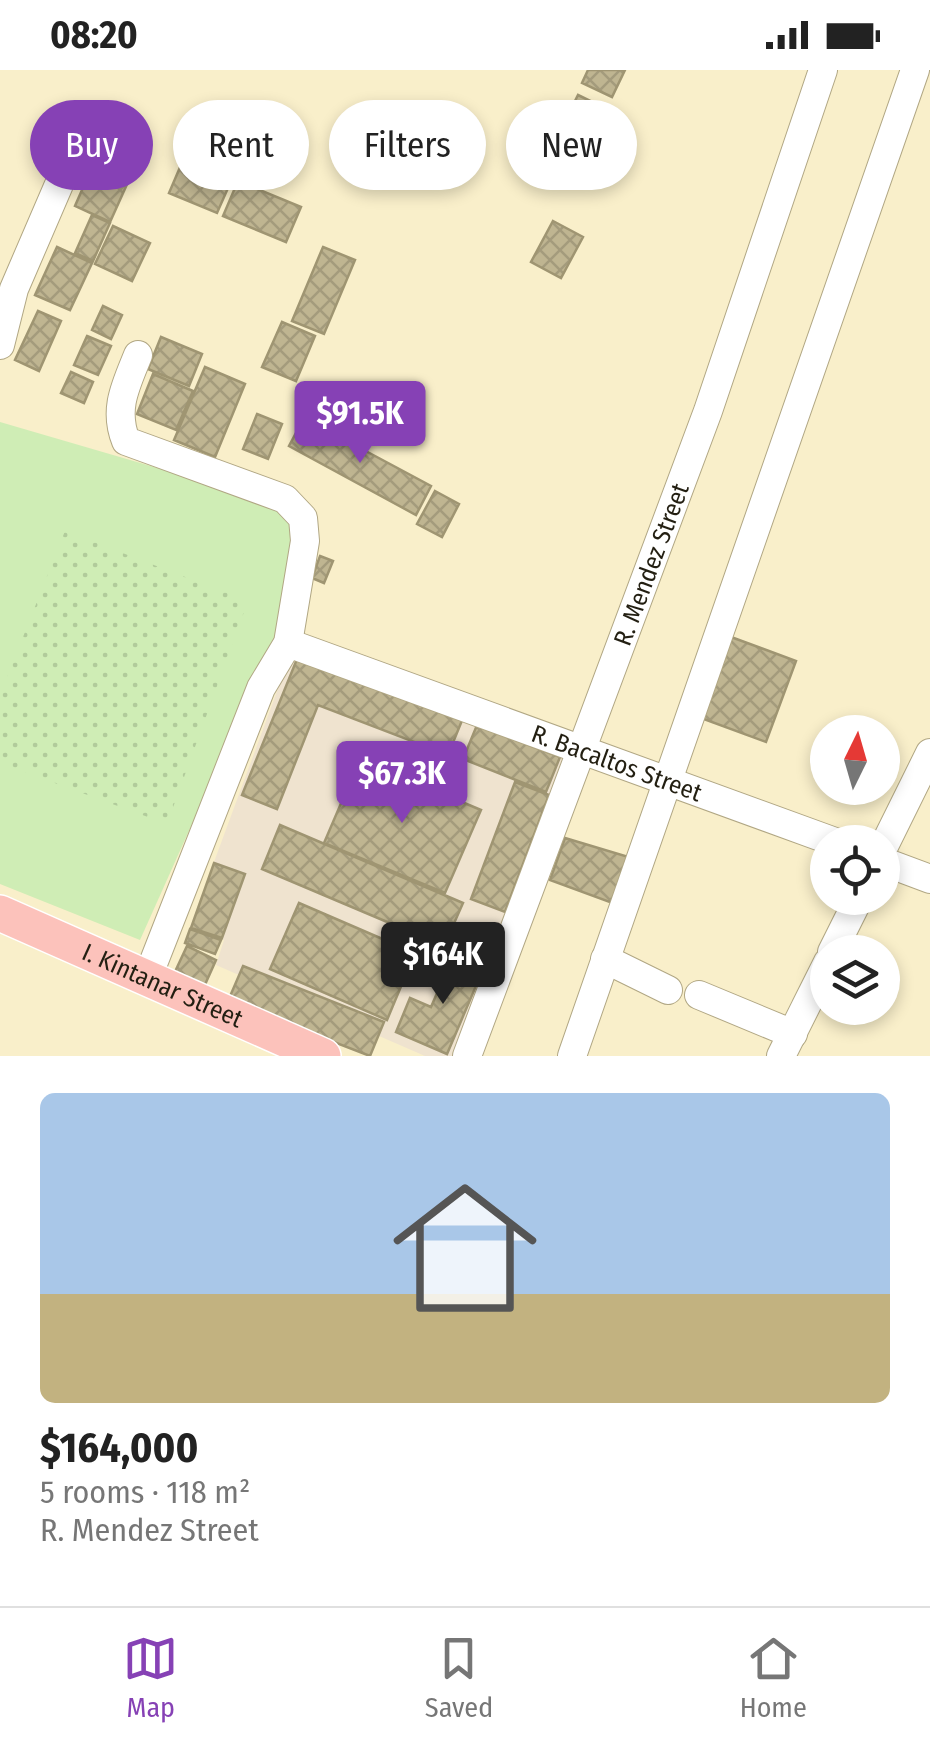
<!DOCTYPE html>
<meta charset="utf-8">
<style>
:root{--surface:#fff;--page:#f2f2f2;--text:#222;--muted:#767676;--line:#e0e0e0;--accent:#8641b5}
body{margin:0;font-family:"Fira Sans Condensed",sans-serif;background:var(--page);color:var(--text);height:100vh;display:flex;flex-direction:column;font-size:38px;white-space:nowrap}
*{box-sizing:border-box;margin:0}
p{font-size:32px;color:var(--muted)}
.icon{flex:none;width:55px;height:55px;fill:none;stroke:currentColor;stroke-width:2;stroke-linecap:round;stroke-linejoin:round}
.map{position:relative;height:986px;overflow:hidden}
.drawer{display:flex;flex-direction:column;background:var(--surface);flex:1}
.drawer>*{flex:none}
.top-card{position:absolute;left:30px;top:30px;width:870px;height:90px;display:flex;gap:20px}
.needle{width:65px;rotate:5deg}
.buttons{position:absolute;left:810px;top:645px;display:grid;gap:20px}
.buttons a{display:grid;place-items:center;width:90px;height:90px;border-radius:50%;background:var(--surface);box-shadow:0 5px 15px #0003;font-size:50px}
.price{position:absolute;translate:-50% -85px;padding:0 22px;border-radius:10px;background:var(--accent);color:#fff;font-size:32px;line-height:65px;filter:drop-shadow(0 2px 5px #0008)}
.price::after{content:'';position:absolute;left:50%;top:60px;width:30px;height:22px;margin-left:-15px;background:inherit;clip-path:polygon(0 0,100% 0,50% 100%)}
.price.current{background:#222;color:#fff}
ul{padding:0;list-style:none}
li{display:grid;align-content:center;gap:20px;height:530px;padding:0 40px}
li span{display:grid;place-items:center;height:310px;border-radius:15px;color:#555}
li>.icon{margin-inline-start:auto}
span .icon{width:180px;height:180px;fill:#fffc;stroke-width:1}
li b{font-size:42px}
.tag{padding:0 35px;border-radius:45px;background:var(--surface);box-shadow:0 5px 15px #0003;font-size:35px;line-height:90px}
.tag.current{background:var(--accent);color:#fff}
.status{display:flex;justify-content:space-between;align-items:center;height:70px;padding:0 50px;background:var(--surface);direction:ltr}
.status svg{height:28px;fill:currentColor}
.dock{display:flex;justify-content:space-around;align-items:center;height:140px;border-top:2px solid var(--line);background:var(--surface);font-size:28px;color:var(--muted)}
.dock a{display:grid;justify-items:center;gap:5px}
.dock .current{color:var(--accent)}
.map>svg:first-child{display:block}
</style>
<div class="status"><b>08:20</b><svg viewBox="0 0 49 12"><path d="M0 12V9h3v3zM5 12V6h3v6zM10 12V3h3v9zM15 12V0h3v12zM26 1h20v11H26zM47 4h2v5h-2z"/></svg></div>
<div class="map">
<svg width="930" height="986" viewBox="0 0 930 986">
<defs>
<pattern id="park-dots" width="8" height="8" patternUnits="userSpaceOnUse" patternTransform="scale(2.5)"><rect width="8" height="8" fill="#cfedb5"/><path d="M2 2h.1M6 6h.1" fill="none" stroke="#b1cb9b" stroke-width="1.8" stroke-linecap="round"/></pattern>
<pattern id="building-cross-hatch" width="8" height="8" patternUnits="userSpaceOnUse" patternTransform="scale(2.5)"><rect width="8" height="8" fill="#bfb591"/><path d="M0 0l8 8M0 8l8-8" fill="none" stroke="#a49b7c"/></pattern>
</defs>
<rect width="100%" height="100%" fill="#f9efca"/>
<path fill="#efe3cf" d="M 293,578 L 567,686 L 456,986 L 425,986 L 216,895 L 224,870 L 190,857 Z"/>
<path fill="#cfedb5" d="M 0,352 L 271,431 L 297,463 L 279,560 L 140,870 L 0,814 Z"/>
<path fill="url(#park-dots)" d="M 65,461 L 248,531 L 167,754 L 0,693 L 0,625 Z"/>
<path fill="url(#building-cross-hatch)" stroke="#9f9572" stroke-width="2.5" d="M 588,0 L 625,0 L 612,27 L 582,13 Z
M 578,25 L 607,39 L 577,100 L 548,86 Z
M 97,86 L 133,101 L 110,152 L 75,136 Z
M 184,88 L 232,109 L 217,143 L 169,123 Z
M 238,111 L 301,137 L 286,172 L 223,146 Z
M 92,145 L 110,153 L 93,191 L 75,183 Z
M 553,151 L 583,167 L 561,208 L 531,192 Z
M 113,156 L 150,173 L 132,211 L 95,194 Z
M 57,177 L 92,193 L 70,240 L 35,225 Z
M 323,177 L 355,190 L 324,264 L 292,251 Z
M 103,236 L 122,245 L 111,269 L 92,260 Z
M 38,241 L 61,251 L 39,301 L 15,290 Z
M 282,252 L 315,266 L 296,311 L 262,297 Z
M 87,266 L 111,276 L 98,305 L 74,295 Z
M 161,267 L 202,284 L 189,316 L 148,299 Z
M 205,297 L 245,314 L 215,387 L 174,370 Z
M 71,302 L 93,312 L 84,333 L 61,323 Z
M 153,304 L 193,321 L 176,360 L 137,344 Z
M 257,344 L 282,354 L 268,389 L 243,379 Z
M 304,348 L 431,416 L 416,445 L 289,376 Z
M 435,421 L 459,434 L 442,467 L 417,454 Z
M 320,486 L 333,491 L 324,513 L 312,508 Z
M 731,567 L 796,591 L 766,672 L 701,648 Z
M 297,589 L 463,648 L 448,685 L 318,635 L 277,739 L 242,725 Z
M 477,655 L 560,687 L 546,722 L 463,689 Z
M 360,689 L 481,740 L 445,823 L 324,773 Z
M 515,712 L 549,725 L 505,842 L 471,829 Z
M 280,755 L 463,833 L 444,876 L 262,799 Z
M 565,768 L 632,788 L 615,834 L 550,810 Z
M 214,793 L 245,804 L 222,868 L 191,858 Z
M 299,833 L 415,883 L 387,950 L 270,899 Z
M 190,859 L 221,870 L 215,884 L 185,873 Z
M 187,876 L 216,890 L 203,919 L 173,906 Z
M 454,884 L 484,897 L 447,984 L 396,962 L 410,928 L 431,937 Z
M 243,896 L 384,952 L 370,986 L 228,931 Z"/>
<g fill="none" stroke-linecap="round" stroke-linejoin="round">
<g stroke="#b1a784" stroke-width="30">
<g id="minor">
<path d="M 0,275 L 14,219 L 76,75"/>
<path d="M 138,285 C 126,315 113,339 126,371 L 285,429 L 303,448 L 305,471 L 288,573 L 261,618 L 147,909"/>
<path id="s1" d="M 288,573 L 835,772"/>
<path d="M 882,780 L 930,683"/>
<path d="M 882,791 L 930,809"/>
<path d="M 832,882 L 859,828"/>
<path d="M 605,889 L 668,920"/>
<path d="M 699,925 L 793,964"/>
<path id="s2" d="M 467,986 L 708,341 L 823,0"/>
<path d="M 572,986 L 915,0"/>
<path d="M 781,986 L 828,892"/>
</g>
</g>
<g stroke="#fff" stroke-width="38">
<g id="major">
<path id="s3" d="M 0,843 L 323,986"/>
</g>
</g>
<use href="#minor" stroke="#fff" stroke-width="28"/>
<use href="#major" stroke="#fcc2bb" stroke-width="35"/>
</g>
<g text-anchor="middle" stroke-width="8" stroke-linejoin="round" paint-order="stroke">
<g font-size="25" fill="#231f12" stroke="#fff">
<text dy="9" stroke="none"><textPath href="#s2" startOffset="525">R. Mendez Street</textPath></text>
<text dy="9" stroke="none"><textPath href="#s1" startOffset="350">R. Bacaltos Street</textPath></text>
<text dy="9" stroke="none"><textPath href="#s3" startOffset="178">I. Kintanar Street</textPath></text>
</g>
</g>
</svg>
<div class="buttons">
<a><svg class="needle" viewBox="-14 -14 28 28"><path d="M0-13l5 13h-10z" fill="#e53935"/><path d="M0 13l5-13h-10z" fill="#767676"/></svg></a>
<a><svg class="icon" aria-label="locate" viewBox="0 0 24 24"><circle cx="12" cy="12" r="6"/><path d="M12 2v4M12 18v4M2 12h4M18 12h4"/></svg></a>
<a><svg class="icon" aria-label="layers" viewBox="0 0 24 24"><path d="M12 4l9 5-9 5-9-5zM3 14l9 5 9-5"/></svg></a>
</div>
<b class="price" style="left:360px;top:396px">$91.5K</b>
<b class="price" style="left:402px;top:756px">$67.3K</b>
<b class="price current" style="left:443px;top:937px">$164K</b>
<div class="top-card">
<a class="tag current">Buy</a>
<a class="tag">Rent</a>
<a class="tag">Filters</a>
<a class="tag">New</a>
</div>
</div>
<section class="drawer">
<ul>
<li><span style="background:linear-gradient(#a9c7e8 65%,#c2b280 0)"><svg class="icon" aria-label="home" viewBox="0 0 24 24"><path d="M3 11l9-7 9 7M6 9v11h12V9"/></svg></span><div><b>$164,000</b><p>5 rooms · 118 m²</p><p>R. Mendez Street</p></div></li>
</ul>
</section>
<nav class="dock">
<a class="current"><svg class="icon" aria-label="map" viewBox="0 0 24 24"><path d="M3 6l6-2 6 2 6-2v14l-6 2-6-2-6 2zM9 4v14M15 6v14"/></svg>Map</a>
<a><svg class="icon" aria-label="saved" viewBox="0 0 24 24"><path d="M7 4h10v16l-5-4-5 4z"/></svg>Saved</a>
<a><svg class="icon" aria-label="home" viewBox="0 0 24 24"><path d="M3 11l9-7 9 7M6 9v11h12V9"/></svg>Home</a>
</nav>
